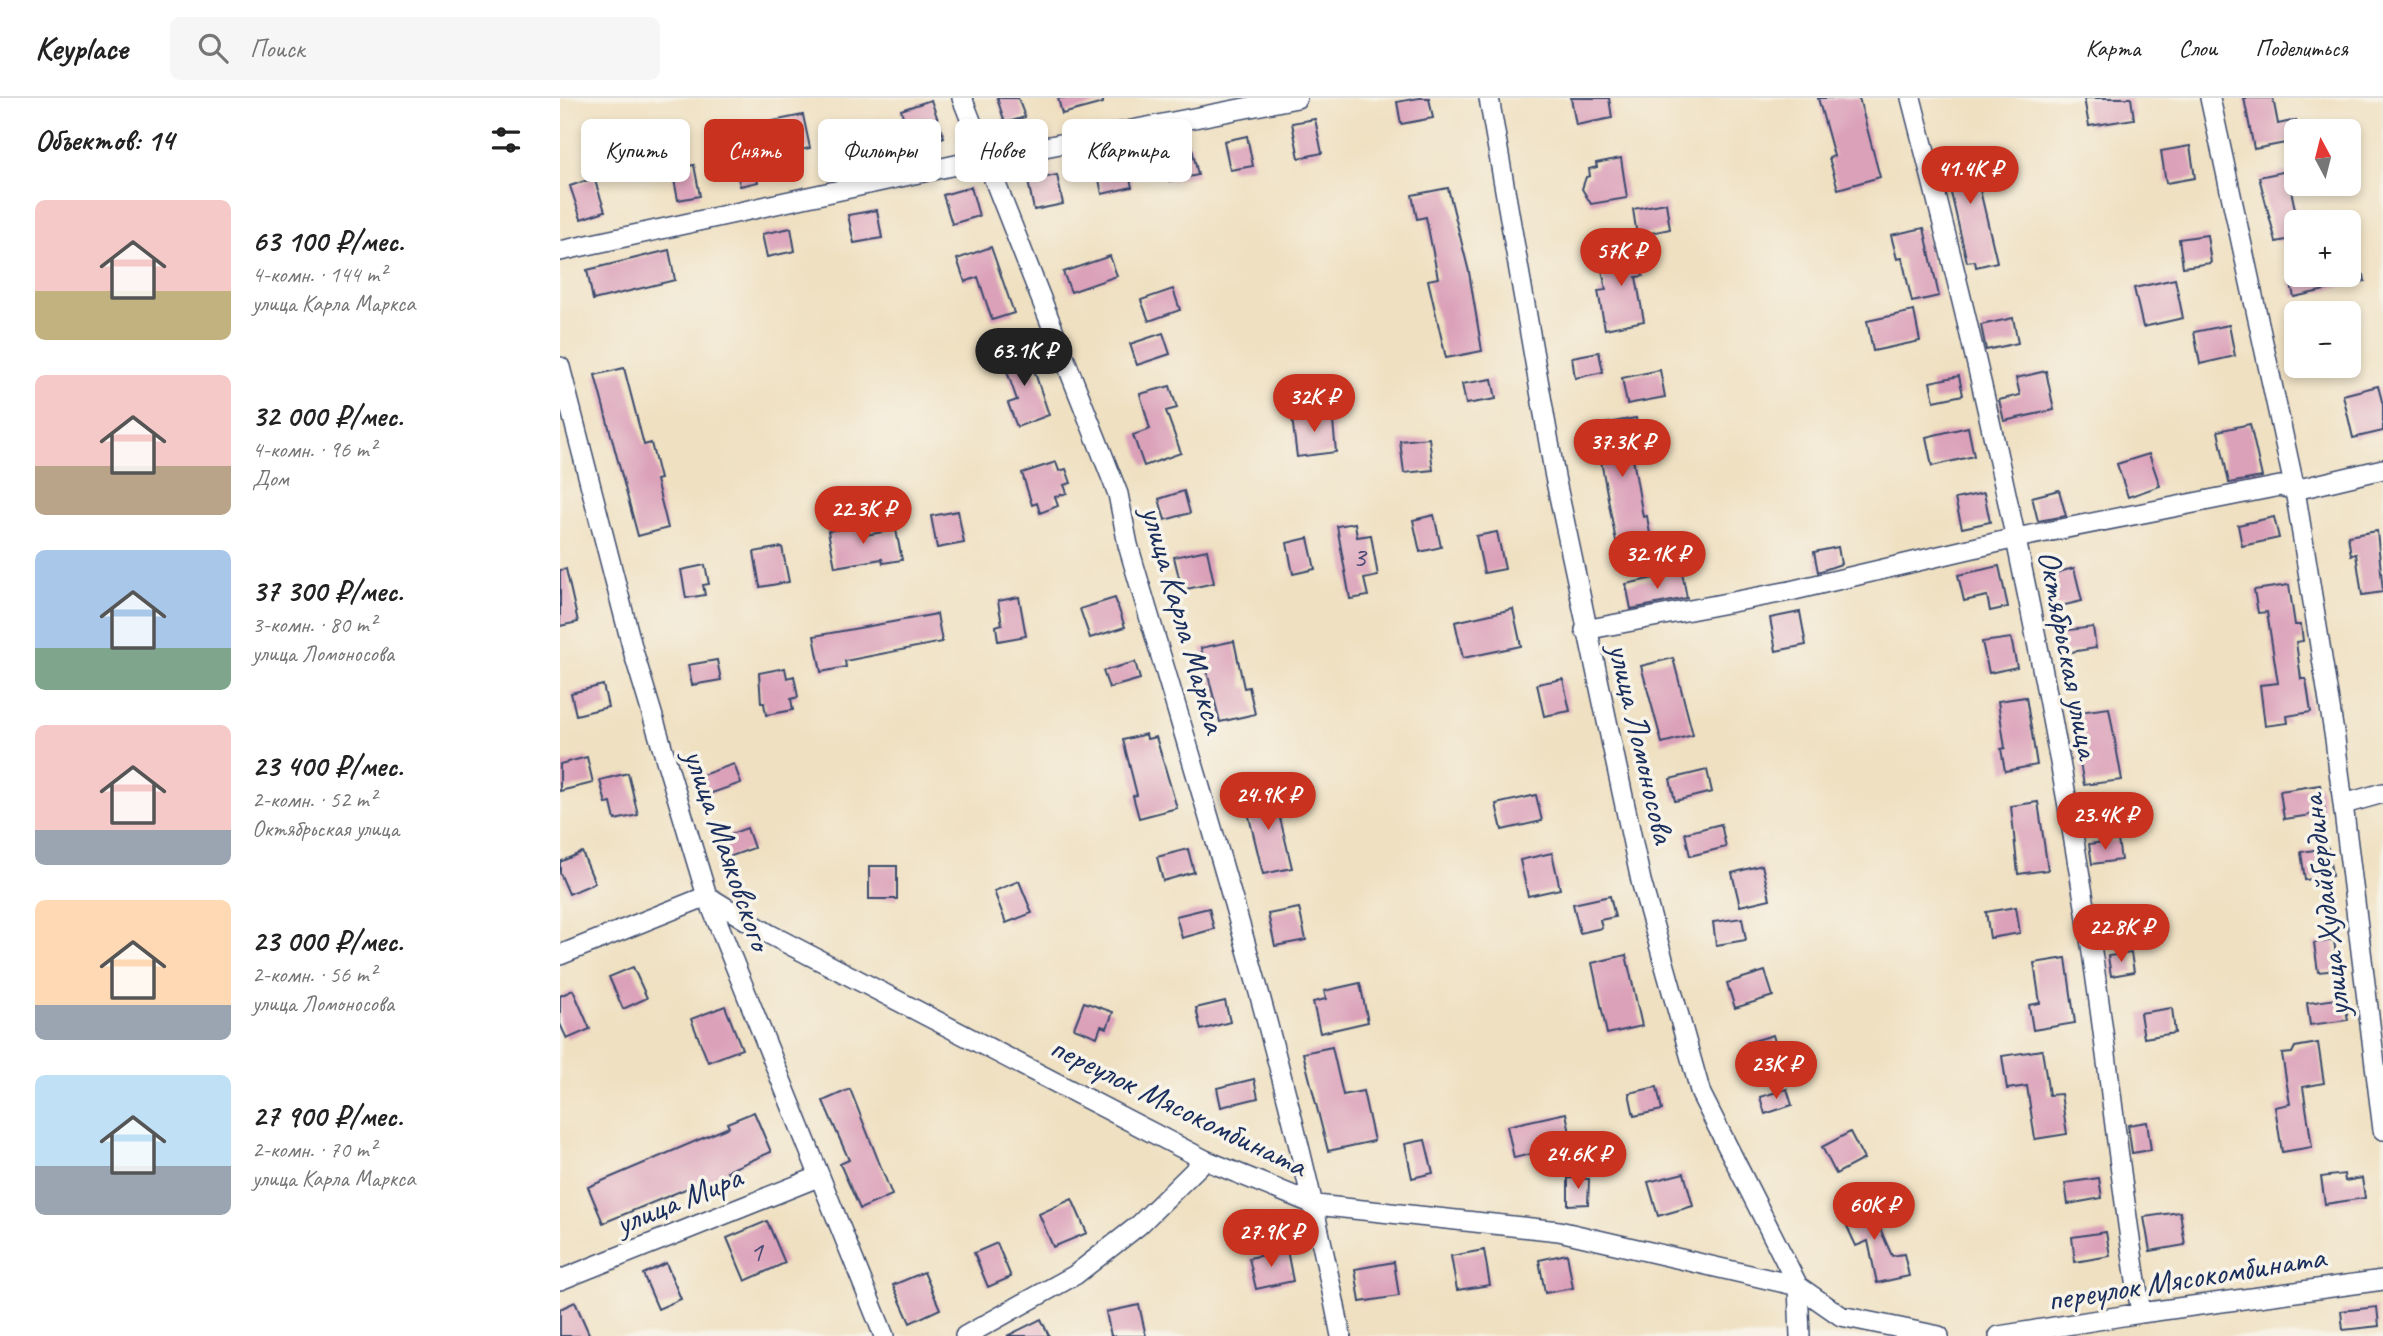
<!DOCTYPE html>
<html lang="ru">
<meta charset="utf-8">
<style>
:root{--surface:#fff;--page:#f6f6f6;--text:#222;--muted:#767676;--line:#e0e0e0;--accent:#c8321e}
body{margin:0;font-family:Caveat,sans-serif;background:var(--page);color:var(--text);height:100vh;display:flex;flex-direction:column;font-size:26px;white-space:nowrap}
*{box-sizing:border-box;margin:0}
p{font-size:23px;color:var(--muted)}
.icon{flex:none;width:38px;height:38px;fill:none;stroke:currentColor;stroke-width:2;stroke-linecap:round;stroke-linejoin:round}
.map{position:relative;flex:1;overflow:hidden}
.drawer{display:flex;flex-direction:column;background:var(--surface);width:560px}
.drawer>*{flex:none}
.guide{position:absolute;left:21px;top:21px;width:665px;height:63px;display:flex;gap:14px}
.needle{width:46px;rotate:353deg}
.fabs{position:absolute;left:1724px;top:21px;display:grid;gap:14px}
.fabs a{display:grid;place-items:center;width:77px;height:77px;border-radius:10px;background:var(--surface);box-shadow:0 4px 10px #0003;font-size:35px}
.price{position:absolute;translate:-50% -60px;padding:0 16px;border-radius:24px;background:var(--accent);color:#fff;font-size:23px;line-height:46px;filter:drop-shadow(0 2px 4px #0008)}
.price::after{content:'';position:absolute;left:50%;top:42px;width:21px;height:16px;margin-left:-10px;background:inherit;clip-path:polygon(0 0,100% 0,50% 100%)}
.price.current{background:#222;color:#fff}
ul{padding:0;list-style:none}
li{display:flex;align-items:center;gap:21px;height:175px;padding:0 35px}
li span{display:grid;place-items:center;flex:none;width:196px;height:140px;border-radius:10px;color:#555}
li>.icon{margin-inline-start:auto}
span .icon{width:84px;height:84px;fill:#fffc;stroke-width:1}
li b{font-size:30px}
h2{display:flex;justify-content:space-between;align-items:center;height:84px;padding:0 35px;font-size:30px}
.pill{padding:0 24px;border-radius:10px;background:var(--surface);box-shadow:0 4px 10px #0003;font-size:24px;line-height:63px}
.pill.current{background:var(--accent);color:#fff}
header{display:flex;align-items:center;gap:42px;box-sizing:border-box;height:98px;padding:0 35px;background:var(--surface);border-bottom:2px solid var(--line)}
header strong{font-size:33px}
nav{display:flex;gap:38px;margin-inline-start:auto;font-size:24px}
.search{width:490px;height:63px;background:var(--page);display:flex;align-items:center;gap:18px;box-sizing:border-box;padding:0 24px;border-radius:10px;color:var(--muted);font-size:26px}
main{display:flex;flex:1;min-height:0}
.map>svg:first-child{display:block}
</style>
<header>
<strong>Keyplace</strong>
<div class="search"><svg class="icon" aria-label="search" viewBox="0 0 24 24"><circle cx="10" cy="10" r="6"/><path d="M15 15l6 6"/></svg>Поиск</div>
<nav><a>Карта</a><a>Слои</a><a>Поделиться</a></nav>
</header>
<main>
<section class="drawer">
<h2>Объектов: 14<svg class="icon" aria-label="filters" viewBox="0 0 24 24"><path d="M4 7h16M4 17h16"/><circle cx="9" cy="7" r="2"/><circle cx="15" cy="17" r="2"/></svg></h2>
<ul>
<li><span style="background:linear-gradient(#f6c9c9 65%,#c2b280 0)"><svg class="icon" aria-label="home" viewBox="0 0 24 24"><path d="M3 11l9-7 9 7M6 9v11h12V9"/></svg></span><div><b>63 100 ₽/мес.</b><p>4-комн. · 144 m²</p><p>улица Карла Маркса</p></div></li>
<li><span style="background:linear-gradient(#f6c9c9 65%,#b9a48a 0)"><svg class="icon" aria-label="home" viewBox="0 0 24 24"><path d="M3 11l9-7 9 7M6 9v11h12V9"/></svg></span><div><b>32 000 ₽/мес.</b><p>4-комн. · 96 m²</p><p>Дом</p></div></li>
<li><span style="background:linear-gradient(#a9c7e8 70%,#7fa58c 0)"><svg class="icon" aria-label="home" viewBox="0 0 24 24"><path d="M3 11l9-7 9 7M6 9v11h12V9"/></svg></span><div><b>37 300 ₽/мес.</b><p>3-комн. · 80 m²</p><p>улица Ломоносова</p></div></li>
<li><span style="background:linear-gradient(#f6c9c9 75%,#9aa5b1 0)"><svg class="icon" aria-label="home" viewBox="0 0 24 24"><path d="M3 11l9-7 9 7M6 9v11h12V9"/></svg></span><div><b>23 400 ₽/мес.</b><p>2-комн. · 52 m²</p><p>Октябрьская улица</p></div></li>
<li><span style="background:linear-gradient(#ffd9b3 75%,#9aa5b1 0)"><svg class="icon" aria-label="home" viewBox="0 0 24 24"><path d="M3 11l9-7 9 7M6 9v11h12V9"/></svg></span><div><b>23 000 ₽/мес.</b><p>2-комн. · 56 m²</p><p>улица Ломоносова</p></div></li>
<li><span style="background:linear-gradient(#bfe0f5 65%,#9aa5b1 0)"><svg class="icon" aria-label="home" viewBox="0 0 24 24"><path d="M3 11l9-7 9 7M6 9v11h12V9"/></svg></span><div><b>27 900 ₽/мес.</b><p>2-комн. · 70 m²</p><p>улица Карла Маркса</p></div></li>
</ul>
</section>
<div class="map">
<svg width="1823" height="1238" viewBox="0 0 1823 1238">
<rect width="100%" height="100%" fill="#f7f3e8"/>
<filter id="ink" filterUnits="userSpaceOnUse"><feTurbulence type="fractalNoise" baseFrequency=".0143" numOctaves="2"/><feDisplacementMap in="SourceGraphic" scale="14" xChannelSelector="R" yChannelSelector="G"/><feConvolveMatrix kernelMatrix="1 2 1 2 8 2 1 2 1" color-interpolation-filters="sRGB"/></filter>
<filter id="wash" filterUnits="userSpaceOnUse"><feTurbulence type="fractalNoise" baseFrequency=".00686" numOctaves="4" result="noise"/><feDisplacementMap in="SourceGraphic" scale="28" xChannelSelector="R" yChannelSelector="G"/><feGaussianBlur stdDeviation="1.57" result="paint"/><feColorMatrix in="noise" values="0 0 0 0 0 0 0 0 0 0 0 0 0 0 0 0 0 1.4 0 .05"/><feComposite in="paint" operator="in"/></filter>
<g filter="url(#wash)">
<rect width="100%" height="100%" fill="#efe0c1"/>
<g id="blocks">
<path fill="#dba1b9" d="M 437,0 L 458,0 L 465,19 L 445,25 Z
M 498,0 L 543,0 L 543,5 L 502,16 Z
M 859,0 L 869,0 L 873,20 L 841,26 L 837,4 Z
M 1011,0 L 1049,0 L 1052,20 L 1016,27 Z
M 1258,0 L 1299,0 L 1320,79 L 1278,91 L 1269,60 L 1274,58 Z
M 1524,0 L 1571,0 L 1574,21 L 1529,28 Z
M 1684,0 L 1713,0 L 1718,26 L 1736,22 L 1736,43 L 1694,51 Z
M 371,2 L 384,39 L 353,49 L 341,12 Z
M 243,17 L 250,50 L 214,57 L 208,24 Z
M 755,21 L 762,55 L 739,60 L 732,25 Z
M 687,38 L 693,68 L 670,72 L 664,43 Z
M 631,46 L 638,77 L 610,83 L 603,52 Z
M 1630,48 L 1635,80 L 1606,85 L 1601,53 Z
M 1416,49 L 1420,70 L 1415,71 L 1437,164 L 1416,169 L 1415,163 L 1407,164 L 1382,56 Z
M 193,57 L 198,84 L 180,88 L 174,61 Z
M 1061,60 L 1067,100 L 1031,106 L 1022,91 L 1026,79 L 1030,78 L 1029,71 L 1037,69 L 1036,65 Z
M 555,63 L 558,74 L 568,73 L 572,89 L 542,96 L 536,67 Z
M 134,67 L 140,98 L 118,102 L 112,71 Z
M 1727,73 L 1736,116 L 1736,140 L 1716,144 L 1699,79 Z
M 497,77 L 503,106 L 474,112 L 468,83 Z
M 34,80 L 45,113 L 21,121 L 10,88 Z
M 411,89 L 419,118 L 392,126 L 383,97 Z
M 888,90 L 909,174 L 922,253 L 886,260 L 868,182 L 878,180 L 866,119 L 857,121 L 852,97 Z
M 1106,105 L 1110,131 L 1077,138 L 1073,111 Z
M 317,112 L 322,140 L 294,145 L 288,117 Z
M 231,130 L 235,153 L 207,159 L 202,136 Z
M 1364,130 L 1379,198 L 1352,204 L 1342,160 L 1337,161 L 1331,137 Z
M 1647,137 L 1651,165 L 1623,169 L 1619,141 Z
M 1077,148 L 1083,178 L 1076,179 L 1084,223 L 1045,231 L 1038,193 L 1046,192 L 1039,155 Z
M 431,149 L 454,215 L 432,222 L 418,179 L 405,184 L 397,161 Z
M 109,152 L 115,182 L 33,202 L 27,172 Z
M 550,158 L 557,178 L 511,194 L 503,174 Z
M 1740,177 L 1804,177 L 1805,183 L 1734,199 L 1730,182 L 1741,180 Z
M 1615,181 L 1623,220 L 1583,229 L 1574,190 Z
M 613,191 L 620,212 L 589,223 L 581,202 Z
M 1354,213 L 1360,243 L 1313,253 L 1307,223 Z
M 1453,220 L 1458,245 L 1426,252 L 1421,227 Z
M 1669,227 L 1675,258 L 1640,266 L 1634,234 Z
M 603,235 L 610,256 L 577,267 L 570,246 Z
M 466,248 L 489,317 L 457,329 L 448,305 L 457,302 L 441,256 Z
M 1039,254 L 1043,274 L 1015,280 L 1012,259 Z
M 64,270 L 84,347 L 91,345 L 100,381 L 96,382 L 108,430 L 78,438 L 35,277 Z
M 1100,272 L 1105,299 L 1067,306 L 1062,280 Z
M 1486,273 L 1494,312 L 1444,323 L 1439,302 L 1460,297 L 1456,280 Z
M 1399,278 L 1403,297 L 1374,303 L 1370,284 Z
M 932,281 L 936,301 L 906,306 L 902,286 Z
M 610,288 L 617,310 L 606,313 L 621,355 L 584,368 L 573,337 L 590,331 L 580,296 Z
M 1818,288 L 1823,307 L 1823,333 L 1793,340 L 1783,297 Z
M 772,314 L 776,354 L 737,359 L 732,319 Z
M 1076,320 L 1082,353 L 1072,355 L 1083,419 L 1087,418 L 1091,442 L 1057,449 L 1039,352 L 1035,353 L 1031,328 Z
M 1690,326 L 1702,379 L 1669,385 L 1658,333 Z
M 1408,329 L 1414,358 L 1372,368 L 1366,339 Z
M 869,340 L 873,372 L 844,375 L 840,343 Z
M 1589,356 L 1600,388 L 1568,399 L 1557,366 Z
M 496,364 L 499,373 L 506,371 L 511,385 L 504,387 L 507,395 L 495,399 L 498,408 L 480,415 L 477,405 L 472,407 L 462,375 Z
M 1499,392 L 1506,418 L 1478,423 L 1472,399 Z
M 624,393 L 630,415 L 605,422 L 599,401 Z
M 1424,395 L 1430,424 L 1402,430 L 1395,401 Z
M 398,413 L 404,445 L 377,450 L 371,418 Z
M 874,417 L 881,449 L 860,454 L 853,422 Z
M 1714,419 L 1719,440 L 1682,448 L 1678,427 Z
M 795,425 L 797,439 L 811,437 L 818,478 L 804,481 L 808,498 L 790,501 L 777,428 Z
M 303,427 L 305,437 L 336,432 L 342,462 L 323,465 L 322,461 L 275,469 L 268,433 Z
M 1817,433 L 1823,494 L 1802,497 L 1796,456 L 1791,457 L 1788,438 Z
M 937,434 L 945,471 L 924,475 L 916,438 Z
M 748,440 L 755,471 L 733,476 L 727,445 Z
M 222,449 L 229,484 L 200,489 L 194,454 Z
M 1278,449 L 1281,466 L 1258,474 L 1254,454 Z
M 647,452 L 654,485 L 622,492 L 614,459 Z
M 145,467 L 149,486 L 143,487 L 145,497 L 126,500 L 121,472 Z
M 1439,468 L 1448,509 L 1430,513 L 1427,498 L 1404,503 L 1398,477 Z
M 1514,470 L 1522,503 L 1492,510 L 1483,478 Z
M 6,471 L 18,524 L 0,528 L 0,472 Z
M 1122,474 L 1127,500 L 1071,511 L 1066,486 Z
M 1729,487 L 1735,527 L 1741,527 L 1743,543 L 1736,544 L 1741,581 L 1746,581 L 1751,614 L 1727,618 L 1728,625 L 1705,628 L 1700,587 L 1718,585 L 1707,514 L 1698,515 L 1694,492 Z
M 459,499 L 466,538 L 438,543 L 436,528 L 442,526 L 438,503 Z
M 555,500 L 565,529 L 530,540 L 520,511 Z
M 953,511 L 961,548 L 903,560 L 895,524 Z
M 1240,514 L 1246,547 L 1216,553 L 1210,520 Z
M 377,516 L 382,544 L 285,563 L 286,569 L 261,574 L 254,538 Z
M 1533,529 L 1536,550 L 1504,555 L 1501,533 Z
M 1451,540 L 1457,569 L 1429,575 L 1422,544 Z
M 674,543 L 684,590 L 689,589 L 695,616 L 660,624 L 641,550 Z
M 1113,560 L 1133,637 L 1102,645 L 1081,568 Z
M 157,562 L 161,582 L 132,587 L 128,567 Z
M 575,564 L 580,581 L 549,590 L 543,573 Z
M 225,570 L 227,580 L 234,578 L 238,599 L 231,601 L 233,612 L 206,617 L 204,605 L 201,605 L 199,575 Z
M 1003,581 L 1010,613 L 984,618 L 977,586 Z
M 43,587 L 48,609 L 16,617 L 11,595 Z
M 1466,599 L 1477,667 L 1445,673 L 1441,651 L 1445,650 L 1438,603 Z
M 1549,610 L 1562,682 L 1524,687 L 1511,615 Z
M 586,636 L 587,641 L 596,639 L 617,710 L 579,720 L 573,698 L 577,697 L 563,642 Z
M 27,659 L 33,685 L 0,693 L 0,666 Z
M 174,666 L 181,685 L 146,697 L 139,678 Z
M 1147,672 L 1152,694 L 1115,703 L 1110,681 Z
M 68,675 L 78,717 L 55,722 L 51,705 L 46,706 L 40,682 Z
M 1760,687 L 1765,715 L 1724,721 L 1720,693 Z
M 713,691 L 732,770 L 703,776 L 684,698 Z
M 976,697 L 982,723 L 942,732 L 936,706 Z
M 1478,704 L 1488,772 L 1458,776 L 1451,708 Z
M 1161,726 L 1166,749 L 1130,758 L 1125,735 Z
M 187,730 L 194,750 L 166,760 L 159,740 Z
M 1558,742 L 1561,762 L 1532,766 L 1529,746 Z
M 1768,750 L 1772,778 L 1745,782 L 1741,754 Z
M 628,751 L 634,774 L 603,783 L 597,759 Z
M 22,754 L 35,785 L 9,796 L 0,775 L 0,764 Z
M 992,755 L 1000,791 L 968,798 L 960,762 Z
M 1202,767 L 1210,801 L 1180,808 L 1172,775 Z
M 309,768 L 337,768 L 337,801 L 309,801 Z
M 459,783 L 472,815 L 446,825 L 434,793 Z
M 1050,798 L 1055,819 L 1040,822 L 1042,830 L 1020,835 L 1013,806 Z
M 1456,809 L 1460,835 L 1430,840 L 1426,814 Z
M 649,810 L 654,831 L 622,840 L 616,818 Z
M 739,810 L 746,842 L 715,848 L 708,816 Z
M 1182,820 L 1186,842 L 1156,847 L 1153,824 Z
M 1774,842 L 1778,872 L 1758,874 L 1754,845 Z
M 1571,855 L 1574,874 L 1551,878 L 1548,858 Z
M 1066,857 L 1082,928 L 1047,936 L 1032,865 Z
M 1506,860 L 1515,925 L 1473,932 L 1469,907 L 1480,905 L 1474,865 Z
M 73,869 L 87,900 L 63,911 L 49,879 Z
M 1205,873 L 1213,898 L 1175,910 L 1167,885 Z
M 800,885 L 808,924 L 760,935 L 753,904 L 766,901 L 764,893 Z
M 13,892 L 30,931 L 7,941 L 0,926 L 0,898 Z
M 1784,900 L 1788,922 L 1750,927 L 1747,905 Z
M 665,903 L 670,924 L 641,932 L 636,910 Z
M 524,904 L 553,914 L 547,930 L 541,928 L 537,939 L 514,930 Z
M 165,908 L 182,951 L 148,964 L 131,921 Z
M 1612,910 L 1615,935 L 1584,940 L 1580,915 Z
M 1213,937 L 1219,958 L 1193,966 L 1187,945 Z
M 1758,945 L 1764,985 L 1743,989 L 1752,1049 L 1722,1054 L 1715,1009 L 1730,1006 L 1722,956 L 1732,955 L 1735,949 Z
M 772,949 L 783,997 L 803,993 L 814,1043 L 768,1053 L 743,955 Z
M 1482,952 L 1489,997 L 1501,996 L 1507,1036 L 1475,1041 L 1467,988 L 1447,991 L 1442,958 Z
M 694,981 L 698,1000 L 661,1009 L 657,990 Z
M 1097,989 L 1102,1012 L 1074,1018 L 1069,995 Z
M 290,991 L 332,1097 L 300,1111 L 280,1066 L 289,1062 L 263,1003 Z
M 1227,991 L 1232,1007 L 1205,1016 L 1200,999 Z
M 194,1014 L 211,1054 L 167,1073 L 169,1077 L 142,1089 L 140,1085 L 43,1125 L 28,1089 L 169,1029 L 167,1025 Z
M 1006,1015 L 1012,1046 L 954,1060 L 947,1028 Z
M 1587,1024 L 1591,1052 L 1572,1055 L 1568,1027 Z
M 1290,1034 L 1304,1061 L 1276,1076 L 1262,1049 Z
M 865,1042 L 873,1075 L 852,1080 L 845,1046 Z
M 1124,1075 L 1133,1108 L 1098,1118 L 1088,1084 Z
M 1784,1076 L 1785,1083 L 1802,1080 L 1805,1100 L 1765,1106 L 1761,1079 Z
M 1008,1080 L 1029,1081 L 1028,1106 L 1008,1107 Z
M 1539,1080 L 1542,1100 L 1508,1106 L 1505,1085 Z
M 512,1101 L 527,1135 L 493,1149 L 479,1116 Z
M 1307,1101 L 1332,1158 L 1344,1156 L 1349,1178 L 1317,1185 L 1308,1143 L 1296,1148 L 1280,1113 Z
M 1620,1114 L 1625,1147 L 1590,1153 L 1584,1119 Z
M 207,1123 L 225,1165 L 185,1183 L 167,1140 Z
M 1546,1134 L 1550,1158 L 1515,1164 L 1512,1139 Z
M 437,1145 L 451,1179 L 428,1189 L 414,1155 Z
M 727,1152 L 733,1183 L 696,1191 L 689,1160 Z
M 924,1152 L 930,1187 L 897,1192 L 891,1158 Z
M 1007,1156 L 1013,1190 L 985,1195 L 979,1162 Z
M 834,1164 L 839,1198 L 800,1204 L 795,1171 Z
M 106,1165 L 121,1201 L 98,1211 L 83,1176 Z
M 364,1174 L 380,1211 L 350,1225 L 333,1187 Z
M 15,1204 L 30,1238 L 0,1238 L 0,1211 Z
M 579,1207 L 586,1238 L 551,1238 L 546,1214 Z
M 1817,1209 L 1819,1228 L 1783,1232 L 1781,1213 Z
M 481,1221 L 489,1238 L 447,1238 Z"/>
</g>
</g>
<g filter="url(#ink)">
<use href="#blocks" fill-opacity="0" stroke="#3b4a6d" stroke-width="2"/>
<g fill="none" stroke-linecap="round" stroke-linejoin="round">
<g stroke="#3b4a6d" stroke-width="22">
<path id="minor" d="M 402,0 L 558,396 L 568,447 C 645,709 729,970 781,1238
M 929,0 L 995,379 L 1081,783 L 1141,996 L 1238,1188 L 1240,1238
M 1351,0 C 1419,260 1478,524 1522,790 C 1546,931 1558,1074 1581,1215
M 1650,0 L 1735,392 L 1775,641 L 1823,1032
M 0,153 L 428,60 L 737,0
M 0,269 L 74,556 L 147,798 L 324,1238
M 1025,532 L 1230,493 L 1456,440 L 1720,388 L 1735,392 L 1823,371
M 1784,706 L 1823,695
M 0,857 L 147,798 L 209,836 L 645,1062 L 756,1107 L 999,1133 L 1238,1188 L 1281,1218 L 1379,1238
M 0,1182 L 258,1079
M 405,1238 L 515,1177 L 579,1127 L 645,1062
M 1439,1238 L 1581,1215 L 1823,1182"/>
</g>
<use href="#minor" stroke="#fff" stroke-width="19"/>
</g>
</g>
<g text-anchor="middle" stroke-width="7" stroke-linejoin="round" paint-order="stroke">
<g font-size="30" fill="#4b4c75">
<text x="799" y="468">3</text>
<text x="196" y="1163">1</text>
</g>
<g font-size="33" fill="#1b2f5e" stroke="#f7f3e8">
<text transform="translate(625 521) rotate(74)" y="12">улица Карла Маркса</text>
<text transform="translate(1510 556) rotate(79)" y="12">Октябрьская улица</text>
<text transform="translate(1083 645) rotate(77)" y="12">улица Ломоносова</text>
<text transform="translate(169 751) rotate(71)" y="12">улица Маяковского</text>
<text transform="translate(1764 808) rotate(-97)" y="12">улица Худайбердина</text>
<text transform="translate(619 1007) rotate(26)" y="12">переулок Мясокомбината</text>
<text transform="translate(118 1101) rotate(-22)" y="12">улица Мира</text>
<text transform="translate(1626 1179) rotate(-9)" y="12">переулок Мясокомбината</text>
</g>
</g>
</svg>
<div class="fabs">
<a><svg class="needle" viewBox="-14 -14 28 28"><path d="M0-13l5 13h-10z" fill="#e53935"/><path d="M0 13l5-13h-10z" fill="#767676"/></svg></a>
<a>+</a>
<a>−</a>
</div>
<b class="price" style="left:1410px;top:108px">41.4K ₽</b>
<b class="price" style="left:1061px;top:190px">57K ₽</b>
<b class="price current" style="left:464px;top:290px">63.1K ₽</b>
<b class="price" style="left:754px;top:336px">32K ₽</b>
<b class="price" style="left:1062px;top:381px">37.3K ₽</b>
<b class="price" style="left:303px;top:448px">22.3K ₽</b>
<b class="price" style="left:1097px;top:493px">32.1K ₽</b>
<b class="price" style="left:708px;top:734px">24.9K ₽</b>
<b class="price" style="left:1545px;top:754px">23.4K ₽</b>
<b class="price" style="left:1561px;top:866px">22.8K ₽</b>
<b class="price" style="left:1216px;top:1003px">23K ₽</b>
<b class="price" style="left:1018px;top:1093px">24.6K ₽</b>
<b class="price" style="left:1314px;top:1144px">60K ₽</b>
<b class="price" style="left:711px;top:1171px">27.9K ₽</b>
<div class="guide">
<a class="pill">Купить</a>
<a class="pill current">Снять</a>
<a class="pill">Фильтры</a>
<a class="pill">Новое</a>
<a class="pill">Квартира</a>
</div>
</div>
</main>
